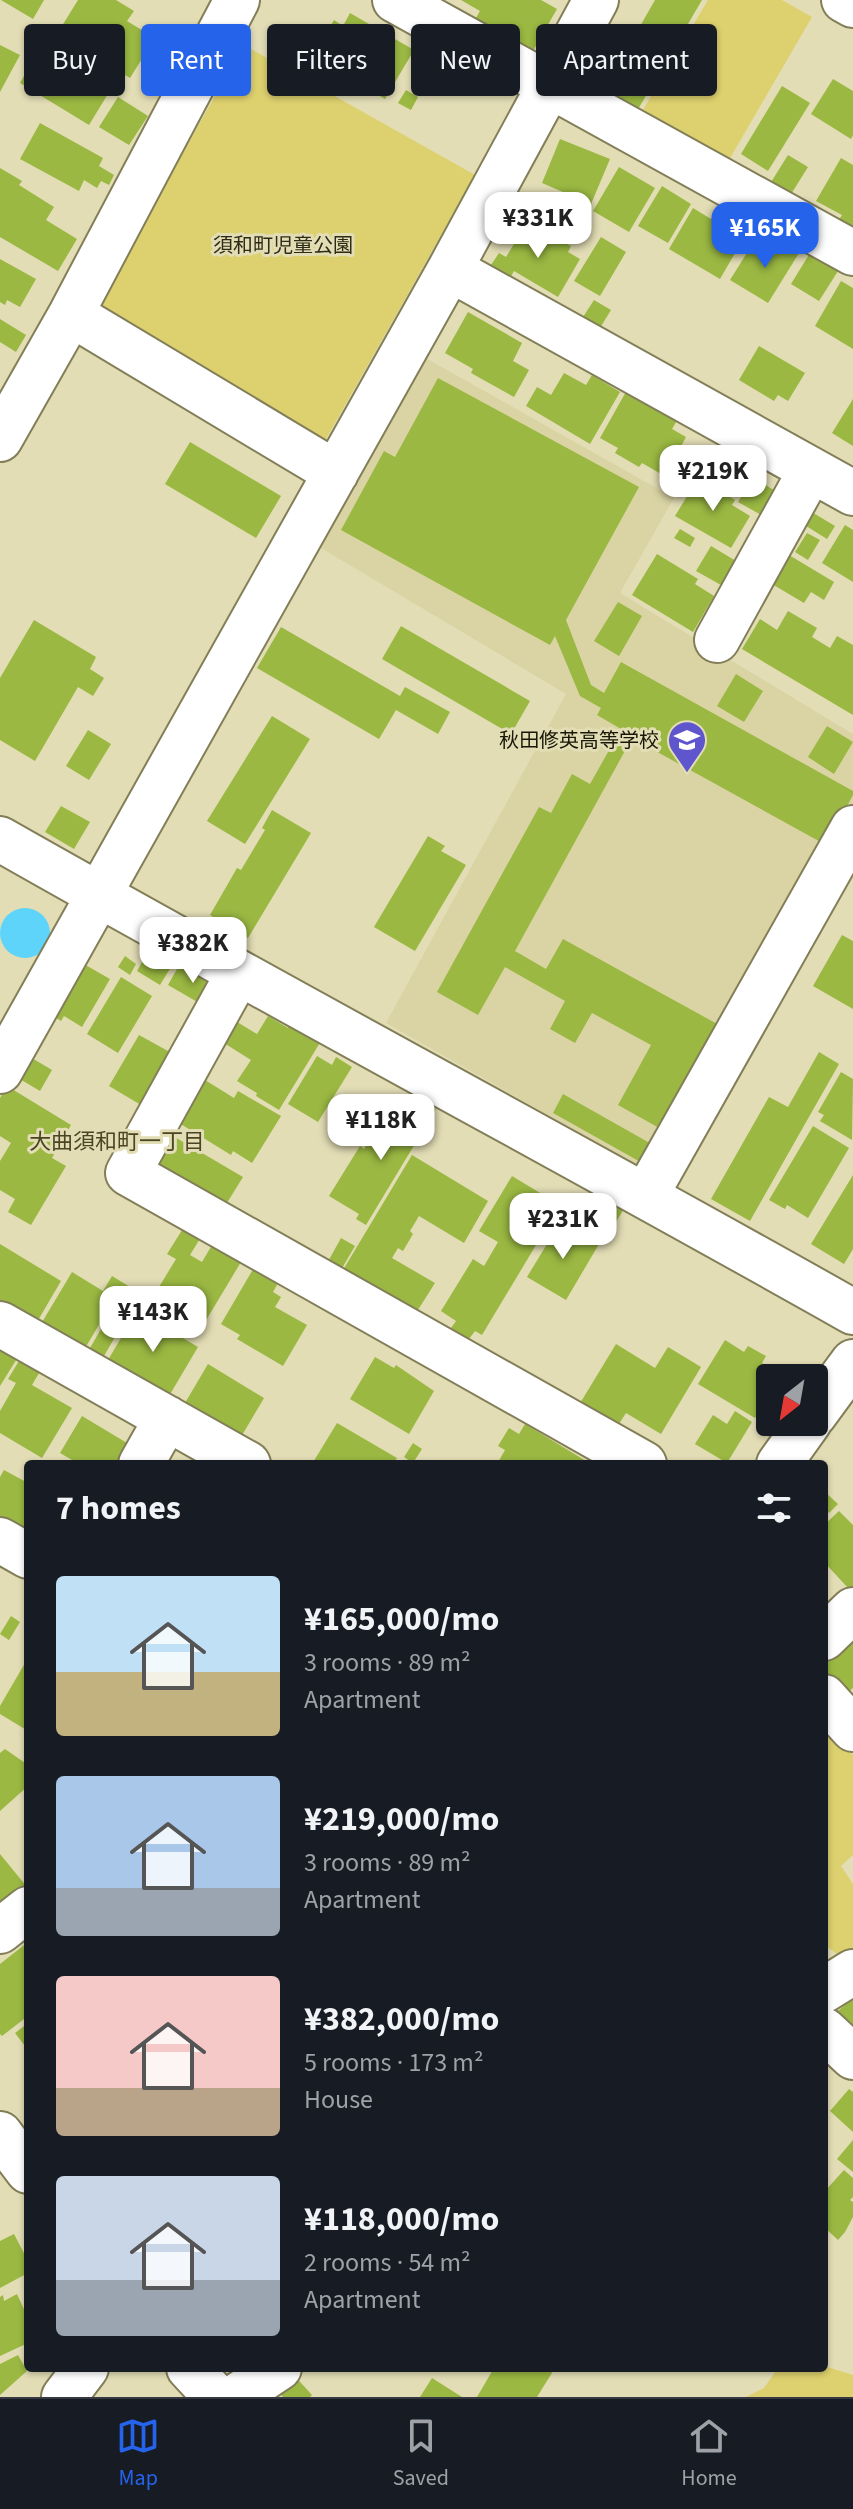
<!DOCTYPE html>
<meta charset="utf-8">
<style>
:root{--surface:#171b24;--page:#20242c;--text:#f1f3f6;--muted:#9ea1a6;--line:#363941;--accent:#2563eb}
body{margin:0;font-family:"Source Sans 3","Noto Sans JP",sans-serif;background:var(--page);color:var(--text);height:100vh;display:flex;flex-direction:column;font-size:30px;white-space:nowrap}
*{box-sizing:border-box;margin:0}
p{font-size:26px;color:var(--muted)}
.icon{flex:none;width:44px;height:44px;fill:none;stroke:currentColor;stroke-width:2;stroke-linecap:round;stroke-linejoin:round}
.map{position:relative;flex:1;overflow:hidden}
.panel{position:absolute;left:24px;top:1460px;width:804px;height:912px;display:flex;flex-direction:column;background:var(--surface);border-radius:8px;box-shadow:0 2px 6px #0004}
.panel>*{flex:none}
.top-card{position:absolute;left:24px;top:24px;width:806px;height:72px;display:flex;gap:16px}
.needle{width:52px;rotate:211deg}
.fabs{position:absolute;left:756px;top:1364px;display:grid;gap:16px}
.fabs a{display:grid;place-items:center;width:72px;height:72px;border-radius:8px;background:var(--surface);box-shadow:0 2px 6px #0004;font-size:40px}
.price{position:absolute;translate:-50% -68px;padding:0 18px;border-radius:16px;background:#fff;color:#222;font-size:26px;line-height:52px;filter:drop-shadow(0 2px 4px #0008)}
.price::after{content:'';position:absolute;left:50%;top:48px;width:24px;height:18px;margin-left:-12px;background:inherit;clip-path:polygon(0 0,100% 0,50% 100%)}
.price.current{background:var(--accent);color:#fff}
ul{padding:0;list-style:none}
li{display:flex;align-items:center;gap:24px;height:200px;padding:0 32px}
li span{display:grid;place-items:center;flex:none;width:224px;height:160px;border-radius:8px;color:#555}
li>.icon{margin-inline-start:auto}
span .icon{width:96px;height:96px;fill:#fffc;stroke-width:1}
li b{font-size:34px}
h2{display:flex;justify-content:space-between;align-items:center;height:96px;padding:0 32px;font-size:34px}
.chip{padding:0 28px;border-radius:8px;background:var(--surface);box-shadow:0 2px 6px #0004;font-size:28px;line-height:72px}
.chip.current{background:var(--accent);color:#fff}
.dock{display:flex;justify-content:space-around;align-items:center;height:112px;border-top:2px solid var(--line);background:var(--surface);font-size:22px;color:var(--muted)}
.dock a{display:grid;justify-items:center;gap:4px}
.dock .current{color:var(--accent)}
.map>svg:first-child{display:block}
</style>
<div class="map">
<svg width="853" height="2397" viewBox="0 0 853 2397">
<rect width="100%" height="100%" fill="#e2ddb5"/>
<path fill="#dad4a4" d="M 426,358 L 674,498 L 620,593 L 853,734 L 853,813 L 647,1171 L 386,1023 L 566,694 L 316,545 Z"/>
<path fill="#ddd06e" d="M 708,0 L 782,0 L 812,17 L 726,165 L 640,115 Z
M 244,45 L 475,175 L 322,446 L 91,315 Z
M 824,1721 L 853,1755 L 853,1855 L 841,1866 L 853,1884 L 853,1959 L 848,1963 L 824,1944 Z
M 824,2366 L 853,2375 L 853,2397 L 746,2397 L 764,2388 L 778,2368 Z"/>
<path fill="#5ed4fa" d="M0 933a25 25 0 1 1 50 0a25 25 0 1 1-50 0Z"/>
<path fill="#9ab842" d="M 1,0 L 44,0 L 33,19 Z
M 78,0 L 116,0 L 134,11 L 127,21 L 155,38 L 130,78 L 57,34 Z
M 461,0 L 541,0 L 557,9 L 530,56 L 473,23 L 480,11 Z
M 655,0 L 702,0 L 637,111 L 603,91 Z
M 350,13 L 414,50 L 385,99 L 332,68 L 336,62 L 330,59 L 338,46 L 324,37 L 334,20 L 343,26 Z
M 0,45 L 20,55 L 0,92 Z
M 61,51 L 114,84 L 89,125 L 20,83 L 32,61 L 49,71 Z
M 163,58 L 176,67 L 159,94 L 146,85 Z
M 833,79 L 853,91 L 853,135 L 851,139 L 811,114 Z
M 782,86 L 810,103 L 768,171 L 741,154 Z
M 406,90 L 418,97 L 411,110 L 398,103 Z
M 118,97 L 148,116 L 129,145 L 99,127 Z
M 40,123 L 103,158 L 99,166 L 114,175 L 109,185 L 101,181 L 97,188 L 84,180 L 79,191 L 20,159 Z
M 560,139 L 610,159 L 591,204 L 542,183 Z
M 788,155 L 808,167 L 788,199 L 768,187 Z
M 841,158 L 853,165 L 853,232 L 837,223 L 842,215 L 816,201 Z
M 619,167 L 655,188 L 629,232 L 593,211 Z
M 0,168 L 22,181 L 19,185 L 54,207 L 46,220 L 77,239 L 58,271 L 0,237 Z
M 662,186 L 691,204 L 668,243 L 638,226 Z
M 693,208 L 711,219 L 716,211 L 749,229 L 720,279 L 669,249 Z
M 528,221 L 571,246 L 568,252 L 580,259 L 558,297 L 514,271 L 509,280 L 489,268 L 499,253 L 506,257 Z
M 601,237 L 626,252 L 600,296 L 574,281 Z
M 776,239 L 799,253 L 768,303 L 730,280 L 750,248 L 766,257 Z
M 810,253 L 838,271 L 819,301 L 791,284 Z
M 0,259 L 36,279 L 20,307 L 7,300 L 5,305 L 0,302 Z
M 841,281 L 853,288 L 853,349 L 815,326 Z
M 594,300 L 611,310 L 600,328 L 583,317 Z
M 468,312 L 522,343 L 513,361 L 529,370 L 514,397 L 471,373 L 473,369 L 445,353 Z
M 0,319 L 26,335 L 16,352 L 0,342 Z
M 759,346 L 805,373 L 788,401 L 778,395 L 774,401 L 739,380 Z
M 564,373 L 586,385 L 592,375 L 620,392 L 590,444 L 526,406 L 537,387 L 551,395 Z
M 438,378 L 639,487 L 566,620 L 591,685 L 604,693 L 621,662 L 853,791 L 853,795 L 826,845 L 632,738 L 515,951 L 546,969 L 563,939 L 719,1025 L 661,1129 L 618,1105 L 651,1045 L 592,1013 L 575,1043 L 550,1029 L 565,1001 L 505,967 L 478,1015 L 437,992 L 539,807 L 551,813 L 572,774 L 590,784 L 621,729 L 597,715 L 601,708 L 580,696 L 555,636 L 550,645 L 341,530 L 384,451 L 395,457 Z
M 627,390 L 678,419 L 672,429 L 686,437 L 679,450 L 682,452 L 668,478 L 642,463 L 639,467 L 615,453 L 618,448 L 600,438 Z
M 853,399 L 853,446 L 832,433 Z
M 190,442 L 281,496 L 256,538 L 165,484 Z
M 753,477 L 777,492 L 763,516 L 738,502 Z
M 698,478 L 735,500 L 732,505 L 750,516 L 731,548 L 675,516 Z
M 810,511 L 835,526 L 827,539 L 803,524 Z
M 845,525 L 853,530 L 853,582 L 822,563 Z
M 680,529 L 695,538 L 690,547 L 674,538 Z
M 807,533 L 820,540 L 808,560 L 795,552 Z
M 711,546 L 736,561 L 721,585 L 696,571 Z
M 657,554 L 698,579 L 695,584 L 714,596 L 693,632 L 632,595 Z
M 789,555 L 834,582 L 824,600 L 811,592 L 804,603 L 772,584 Z
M 618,602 L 642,616 L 619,656 L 594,641 Z
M 788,611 L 817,628 L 812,637 L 830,648 L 837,636 L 853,645 L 853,715 L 742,649 L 760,619 L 777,630 Z
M 34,620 L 96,657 L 90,669 L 104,678 L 93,696 L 78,687 L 35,761 L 0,740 L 0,678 Z
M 401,626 L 530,701 L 511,734 L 382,659 Z
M 281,627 L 400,696 L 405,687 L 450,712 L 438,734 L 396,710 L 379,739 L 257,668 Z
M 736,674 L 763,691 L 744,722 L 717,706 Z
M 272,716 L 310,739 L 245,844 L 207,821 Z
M 827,726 L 853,742 L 834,774 L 808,757 Z
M 88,730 L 111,744 L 89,780 L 66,766 Z
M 61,806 L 90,822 L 74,849 L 45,832 Z
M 272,810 L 311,833 L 248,938 L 210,915 L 237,868 L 241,870 L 265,830 L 262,828 Z
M 428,836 L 445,846 L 441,851 L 466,865 L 415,951 L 374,927 Z
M 842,935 L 853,941 L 853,1009 L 813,986 Z
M 150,948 L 174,962 L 160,985 L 137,971 Z
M 125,956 L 136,964 L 130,975 L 118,967 Z
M 181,962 L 219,985 L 206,1007 L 168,985 Z
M 82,963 L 110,979 L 82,1027 L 64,1016 L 61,1021 L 44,1010 Z
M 121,977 L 152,996 L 118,1053 L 87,1034 Z
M 268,1016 L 288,1028 L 291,1022 L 321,1041 L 279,1110 L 256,1096 L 257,1093 L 237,1081 L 251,1060 L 216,1038 L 229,1017 L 257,1034 Z
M 139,1035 L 177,1056 L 146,1108 L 109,1086 Z
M 20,1051 L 52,1070 L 40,1091 L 8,1072 Z
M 819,1052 L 839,1064 L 750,1221 L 711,1199 L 769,1097 L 788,1107 Z
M 317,1056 L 332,1065 L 336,1057 L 352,1067 L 318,1122 L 288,1104 Z
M 841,1072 L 853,1079 L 852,1140 L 820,1121 L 824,1115 L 818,1112 Z
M 197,1075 L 234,1098 L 238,1091 L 281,1116 L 252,1163 L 233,1151 L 231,1155 L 171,1118 Z
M 7,1086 L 71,1125 L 52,1158 L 66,1166 L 31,1225 L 8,1212 L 15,1199 L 0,1190 L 0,1161 L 11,1143 L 0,1136 L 0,1098 Z
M 563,1094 L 655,1146 L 644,1164 L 553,1113 Z
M 417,1097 L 436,1109 L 366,1225 L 356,1219 L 359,1214 L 329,1196 L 360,1146 L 364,1149 L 372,1136 L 377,1139 L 387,1122 L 394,1126 L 401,1113 L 406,1116 Z
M 813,1126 L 849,1148 L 808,1218 L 787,1205 L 785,1209 L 769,1200 Z
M 173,1136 L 243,1177 L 222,1211 L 153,1170 Z
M 412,1155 L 488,1201 L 464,1243 L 419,1216 L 410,1231 L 413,1234 L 403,1251 L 398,1248 L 392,1258 L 435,1283 L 416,1313 L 343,1270 Z
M 853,1175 L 853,1249 L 844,1264 L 811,1244 Z
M 512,1176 L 560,1205 L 482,1335 L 475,1331 L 469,1339 L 451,1328 L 456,1321 L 441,1311 L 473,1259 L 484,1266 L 498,1242 L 479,1231 Z
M 606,1198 L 624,1209 L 607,1236 L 589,1226 Z
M 561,1221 L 599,1244 L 566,1300 L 527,1277 Z
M 184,1227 L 201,1237 L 190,1255 L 202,1262 L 215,1240 L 244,1257 L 205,1322 L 156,1292 L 176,1259 L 167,1254 Z
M 341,1238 L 355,1246 L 338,1275 L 325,1267 Z
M 0,1244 L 61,1281 L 37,1322 L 0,1300 Z
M 259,1259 L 283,1274 L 273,1292 L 281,1297 L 275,1307 L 307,1325 L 283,1366 L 237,1339 L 240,1335 L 221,1324 Z
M 72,1272 L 103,1291 L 112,1276 L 140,1293 L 116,1333 L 100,1323 L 84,1350 L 41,1324 Z
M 137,1311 L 198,1347 L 169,1396 L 108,1360 Z
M 101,1329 L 115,1337 L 104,1356 L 90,1348 Z
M 725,1340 L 744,1352 L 748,1346 L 766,1356 L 762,1363 L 781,1374 L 779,1378 L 770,1378 L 770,1393 L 755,1418 L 698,1384 Z
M 616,1344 L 655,1368 L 668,1347 L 701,1367 L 661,1434 L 626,1413 L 617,1427 L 579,1405 Z
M 0,1346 L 18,1357 L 0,1386 Z
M 22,1356 L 42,1368 L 32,1385 L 72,1408 L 42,1458 L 0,1433 L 0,1411 L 16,1383 L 8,1379 Z
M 375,1357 L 394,1368 L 396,1365 L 434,1391 L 409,1434 L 350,1399 Z
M 208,1364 L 264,1398 L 241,1437 L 185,1403 Z
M 735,1411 L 752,1422 L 727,1463 L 695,1444 L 713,1415 L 727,1424 Z
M 82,1416 L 137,1449 L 129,1464 L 79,1464 L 60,1453 Z
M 337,1423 L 397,1458 L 393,1464 L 312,1464 Z
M 525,1424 L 591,1464 L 497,1464 L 505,1450 L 498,1446 L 509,1428 L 519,1434 Z
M 413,1443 L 422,1449 L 413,1463 L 404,1457 Z
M 4,1470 L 28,1483 L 28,1534 L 0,1518 L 0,1477 Z
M 824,1491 L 838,1504 L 829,1513 L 824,1509 Z
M 839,1511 L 853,1525 L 853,1586 L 849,1589 L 824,1562 L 824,1525 Z
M 11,1616 L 20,1622 L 9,1640 L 0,1634 Z
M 853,1633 L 853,1688 L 844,1696 L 824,1675 L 824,1660 Z
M 25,1663 L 28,1665 L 28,1731 L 0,1714 L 0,1706 Z
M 5,1749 L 28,1765 L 28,1786 L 0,1811 L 0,1753 Z
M 0,1854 L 27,1887 L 0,1909 Z
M 28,1942 L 28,2016 L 2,2036 L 0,2034 L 0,1964 Z
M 853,1998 L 853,2026 L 844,2033 L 831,2017 Z
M 28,2023 L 28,2050 L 15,2033 Z
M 849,2089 L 853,2092 L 853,2132 L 830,2111 Z
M 853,2140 L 853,2172 L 837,2159 Z
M 844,2170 L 853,2178 L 853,2197 L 850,2200 L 853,2202 L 853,2217 L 845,2232 L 838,2240 L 824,2227 L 824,2192 Z
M 14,2234 L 28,2261 L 28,2273 L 0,2288 L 0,2241 Z
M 17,2294 L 28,2318 L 28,2343 L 0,2356 L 0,2297 L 3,2295 L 4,2301 Z
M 18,2355 L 27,2371 L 0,2395 L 0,2364 Z
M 494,2368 L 555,2368 L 537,2397 L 477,2397 Z
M 291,2372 L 312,2395 L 310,2397 L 283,2397 L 274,2386 Z
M 432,2378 L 462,2397 L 420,2397 Z"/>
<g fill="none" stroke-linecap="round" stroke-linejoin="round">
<g stroke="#827e58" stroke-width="48">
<path id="minor" d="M 395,0 L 853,253
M 844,0 L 853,5
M 450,269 L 853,493
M 71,314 L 336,473
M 0,439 L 71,314 L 237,0
M 717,640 L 811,470
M 0,839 C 283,1000 570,1152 853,1312
M 238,974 L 128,1173 L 644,1464
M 0,1071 L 450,269 L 596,0
M 646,1195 L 853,828
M 0,1324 L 248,1464
M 814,1415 L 853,1362
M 141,1464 L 167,1418
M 779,1464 L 809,1422
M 0,1540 L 28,1556
M 824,1638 L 853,1610
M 824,1697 L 853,1729
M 0,1931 L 28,1909
M 824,1990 L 853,1972
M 824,2030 L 853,2057
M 0,2134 L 28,2171
M 189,2368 L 216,2397
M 64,2397 L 86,2368
M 235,2397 L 279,2368"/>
</g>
<use href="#minor" stroke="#fff" stroke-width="44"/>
</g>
<defs>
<g id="school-pin" transform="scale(2)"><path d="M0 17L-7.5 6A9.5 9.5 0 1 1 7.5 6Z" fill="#5f55cd" stroke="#e2ddb5"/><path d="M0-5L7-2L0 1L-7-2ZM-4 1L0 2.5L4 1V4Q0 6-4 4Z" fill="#fff"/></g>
</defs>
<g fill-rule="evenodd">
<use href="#school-pin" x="687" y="740"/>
</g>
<g text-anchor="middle" stroke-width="6" stroke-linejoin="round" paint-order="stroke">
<g font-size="20" fill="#2d2a15" stroke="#e2ddb5">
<text x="283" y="252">須和町児童公園</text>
</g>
<g font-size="20" fill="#181607" stroke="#e2ddb5" text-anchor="end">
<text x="659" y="747">秋田修英高等学校</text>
</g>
<g font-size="22" fill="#4a4522" stroke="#e2ddb5">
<text x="117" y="1149">大曲須和町一丁目</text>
</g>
</g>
</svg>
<div class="fabs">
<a><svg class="needle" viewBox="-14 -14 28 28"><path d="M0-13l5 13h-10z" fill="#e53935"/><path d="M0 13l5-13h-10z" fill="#9ea1a6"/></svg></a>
</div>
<b class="price" style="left:538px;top:260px">¥331K</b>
<b class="price current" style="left:765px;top:270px">¥165K</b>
<b class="price" style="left:713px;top:513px">¥219K</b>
<b class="price" style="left:193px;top:985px">¥382K</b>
<b class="price" style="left:381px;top:1162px">¥118K</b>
<b class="price" style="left:563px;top:1261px">¥231K</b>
<b class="price" style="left:153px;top:1354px">¥143K</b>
<div class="top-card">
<a class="chip">Buy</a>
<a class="chip current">Rent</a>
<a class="chip">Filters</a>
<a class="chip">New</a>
<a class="chip">Apartment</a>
</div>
<section class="panel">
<h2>7 homes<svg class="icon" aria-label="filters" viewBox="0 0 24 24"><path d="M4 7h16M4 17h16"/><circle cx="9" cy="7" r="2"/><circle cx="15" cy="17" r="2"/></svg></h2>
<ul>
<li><span style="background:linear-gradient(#bfe0f5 60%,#c2b280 0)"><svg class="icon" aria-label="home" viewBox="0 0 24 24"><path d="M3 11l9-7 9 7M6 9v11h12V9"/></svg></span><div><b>¥165,000/mo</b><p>3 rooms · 89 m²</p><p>Apartment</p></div></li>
<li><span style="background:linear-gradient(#a9c7e8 70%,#9aa5b1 0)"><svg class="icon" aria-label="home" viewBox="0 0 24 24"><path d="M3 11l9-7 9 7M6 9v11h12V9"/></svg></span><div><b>¥219,000/mo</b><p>3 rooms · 89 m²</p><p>Apartment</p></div></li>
<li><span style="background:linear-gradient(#f6c9c9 70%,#b9a48a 0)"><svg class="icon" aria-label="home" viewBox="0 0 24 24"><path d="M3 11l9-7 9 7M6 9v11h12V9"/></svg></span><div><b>¥382,000/mo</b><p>5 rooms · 173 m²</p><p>House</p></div></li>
<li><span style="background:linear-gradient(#c9d6e8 65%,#9aa5b1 0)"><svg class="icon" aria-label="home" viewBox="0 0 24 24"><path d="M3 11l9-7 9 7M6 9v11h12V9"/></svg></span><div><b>¥118,000/mo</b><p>2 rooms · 54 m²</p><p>Apartment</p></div></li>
</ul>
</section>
</div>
<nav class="dock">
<a class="current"><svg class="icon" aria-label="map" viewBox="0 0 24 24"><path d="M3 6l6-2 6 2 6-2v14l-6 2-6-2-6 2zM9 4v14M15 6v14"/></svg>Map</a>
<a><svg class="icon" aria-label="saved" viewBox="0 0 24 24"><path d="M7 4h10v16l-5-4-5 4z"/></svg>Saved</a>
<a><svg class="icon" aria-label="home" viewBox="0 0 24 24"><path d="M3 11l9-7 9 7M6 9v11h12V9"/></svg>Home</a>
</nav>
